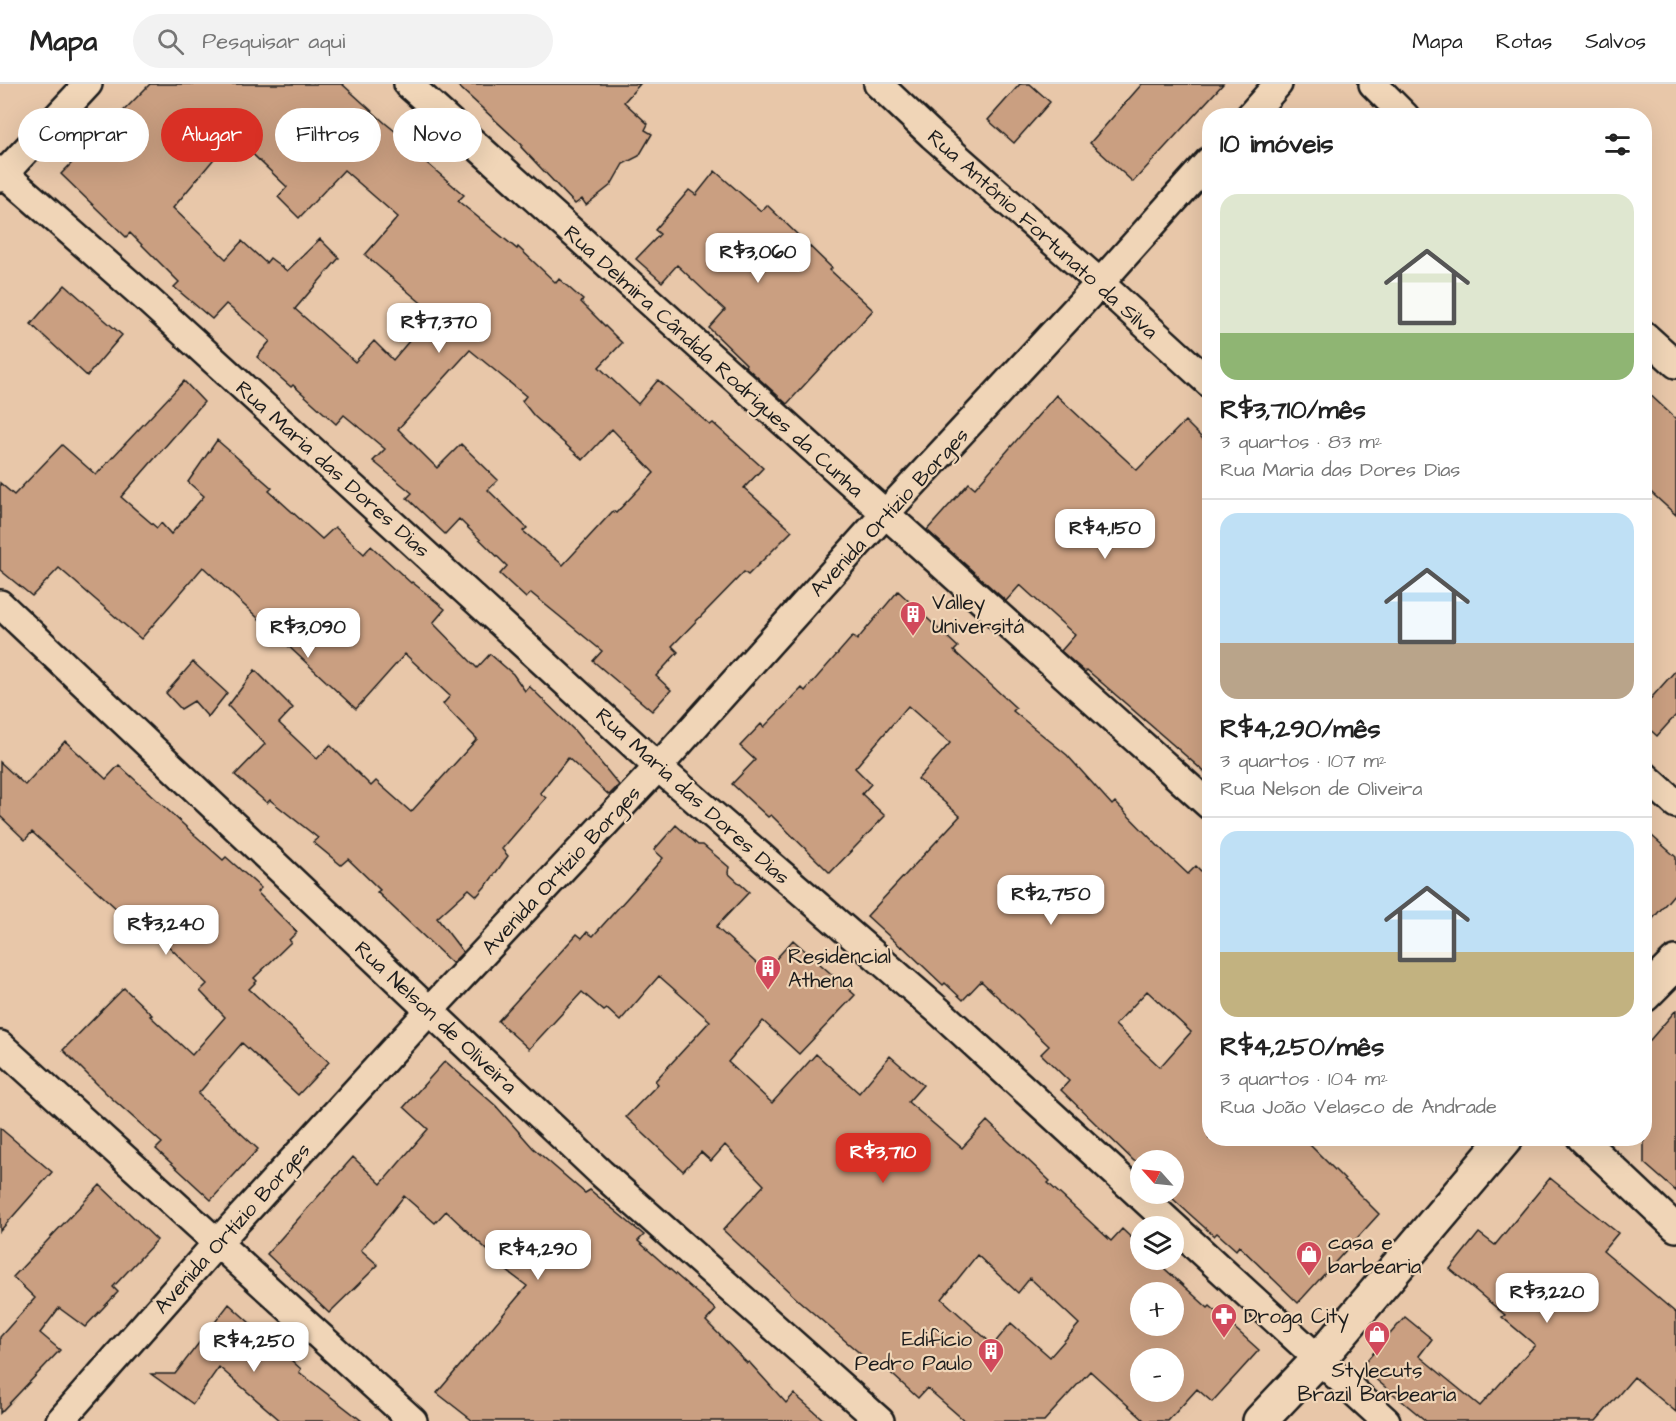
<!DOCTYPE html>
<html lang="pt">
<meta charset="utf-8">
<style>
:root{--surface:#fff;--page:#f2f2f2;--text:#222;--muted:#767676;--line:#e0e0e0;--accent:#d93025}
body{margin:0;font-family:"Architects Daughter",sans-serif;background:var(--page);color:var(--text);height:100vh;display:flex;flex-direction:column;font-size:22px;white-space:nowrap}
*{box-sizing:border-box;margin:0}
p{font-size:20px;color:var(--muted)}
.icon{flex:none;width:33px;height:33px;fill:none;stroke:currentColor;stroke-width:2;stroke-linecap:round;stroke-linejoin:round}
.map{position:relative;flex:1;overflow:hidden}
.sheet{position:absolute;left:1202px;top:24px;width:450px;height:1038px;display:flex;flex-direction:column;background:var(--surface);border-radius:24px;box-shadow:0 6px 24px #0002}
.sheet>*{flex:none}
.banner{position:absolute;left:18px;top:24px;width:570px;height:54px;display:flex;gap:12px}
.needle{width:39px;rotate:297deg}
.buttons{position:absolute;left:1130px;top:1066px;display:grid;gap:12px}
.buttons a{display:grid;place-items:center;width:54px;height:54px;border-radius:50%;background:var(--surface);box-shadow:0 6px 24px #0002;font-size:30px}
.price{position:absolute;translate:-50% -51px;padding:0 14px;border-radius:12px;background:#fff;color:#222;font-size:20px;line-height:39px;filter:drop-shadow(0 2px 3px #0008)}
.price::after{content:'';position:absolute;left:50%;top:36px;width:18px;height:14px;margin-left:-9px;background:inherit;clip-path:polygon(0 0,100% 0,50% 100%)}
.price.active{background:var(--accent);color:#fff}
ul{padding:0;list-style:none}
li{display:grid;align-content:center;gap:12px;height:318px;padding:0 18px}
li+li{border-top:2px solid var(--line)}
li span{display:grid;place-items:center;height:186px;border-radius:18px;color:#555}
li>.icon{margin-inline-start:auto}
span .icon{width:108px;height:108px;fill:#fffc;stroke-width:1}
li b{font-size:26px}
h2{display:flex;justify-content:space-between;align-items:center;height:72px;padding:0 18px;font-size:26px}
.chip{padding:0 21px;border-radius:27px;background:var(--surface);box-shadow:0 6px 24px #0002;font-size:21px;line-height:54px}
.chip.active{background:var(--accent);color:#fff}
header{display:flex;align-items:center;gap:36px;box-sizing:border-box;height:84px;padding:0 30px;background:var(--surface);border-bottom:2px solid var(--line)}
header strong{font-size:28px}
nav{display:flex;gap:33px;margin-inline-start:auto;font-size:21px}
.search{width:420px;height:54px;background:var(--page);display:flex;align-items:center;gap:15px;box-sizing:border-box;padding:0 21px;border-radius:33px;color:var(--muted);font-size:22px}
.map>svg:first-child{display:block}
</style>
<header>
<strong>Mapa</strong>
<div class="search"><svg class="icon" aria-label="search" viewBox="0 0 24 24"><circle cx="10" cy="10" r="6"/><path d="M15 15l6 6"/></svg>Pesquisar aqui</div>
<nav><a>Mapa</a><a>Rotas</a><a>Salvos</a></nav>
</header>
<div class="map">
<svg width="1676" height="1337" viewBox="0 0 1676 1337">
<rect width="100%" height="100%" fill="#e8c7a9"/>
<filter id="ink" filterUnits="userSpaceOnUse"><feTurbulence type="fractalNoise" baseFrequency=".0167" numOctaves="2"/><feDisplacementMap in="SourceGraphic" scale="12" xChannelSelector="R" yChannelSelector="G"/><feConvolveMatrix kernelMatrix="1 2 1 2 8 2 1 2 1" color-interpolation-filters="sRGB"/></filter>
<g filter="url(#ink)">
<path fill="#ca9f81" stroke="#1c1c1c" stroke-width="1.5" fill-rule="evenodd" d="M 150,0 L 342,0 L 385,39 L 417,65 L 414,68 L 464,111 L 458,117 L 517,165 L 518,163 L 556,199 L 559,195 L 583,216 L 581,218 L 622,259 L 599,283 L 638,320 L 658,296 L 710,341 L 713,339 L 763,384 L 744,404 L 792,447 L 748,491 L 744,488 L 672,562 L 678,568 L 656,592 L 671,606 L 652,627 L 593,577 L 602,567 L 531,509 L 526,514 L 500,490 L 507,482 L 459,435 L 445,450 L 407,414 L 412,409 L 373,377 L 385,365 L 344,331 L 336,340 L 293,301 L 291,303 L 257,273 L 270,257 L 226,220 L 212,235 L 174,203 L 179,198 L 130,149 L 126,153 L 61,90 ZM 237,55 L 287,103 L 278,113 L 299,134 L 344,86 L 398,133 L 365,171 L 433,229 L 393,276 L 374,257 L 355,278 L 295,225 L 339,174 L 320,155 L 287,187 L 270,174 L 266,179 L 242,157 L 226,175 L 173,124 L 223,64 L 226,67 ZM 470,266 L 526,312 L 522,317 L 534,332 L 583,376 L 612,345 L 654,389 L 616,429 L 613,427 L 563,481 L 523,447 L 527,444 L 488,406 L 498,396 L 461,360 L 437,384 L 398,345 Z
M 456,0 L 640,0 L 624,18 L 648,40 L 645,46 L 652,50 L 639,72 L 623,80 L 611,101 L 586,121 L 582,115 L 575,120 L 521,63 L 522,61 Z
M 1020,0 L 1030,0 L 1050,18 L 1014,59 L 988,36 Z
M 1142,0 L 1223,0 L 1133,98 L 1090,59 Z
M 715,87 L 761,127 L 767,121 L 832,184 L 830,186 L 873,226 L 787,320 L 745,282 L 746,280 L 709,244 L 725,226 L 677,181 L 662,198 L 636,175 L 660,150 L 655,146 L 689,106 L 696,111 Z
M 65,201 L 122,251 L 87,292 L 31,240 Z
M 184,297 L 204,318 L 121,413 L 157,444 L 161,439 L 171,450 L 204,412 L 188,398 L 217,356 L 272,404 L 269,407 L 322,455 L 335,443 L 364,470 L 371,462 L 411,499 L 412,498 L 445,525 L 433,539 L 477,584 L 490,570 L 513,590 L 525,607 L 529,602 L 574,646 L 619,701 L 609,711 L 568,674 L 540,709 L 546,714 L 502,765 L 508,772 L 489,798 L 477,812 L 469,805 L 437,834 L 463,868 L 452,879 L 377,808 L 380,806 L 348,775 L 341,781 L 313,758 L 318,754 L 270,716 L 267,719 L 235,691 L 265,660 L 228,622 L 255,586 L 293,624 L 279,639 L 317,675 L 330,661 L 371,702 L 376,697 L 411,728 L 477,655 L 443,620 L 450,612 L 405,570 L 356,625 L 203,483 L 141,555 L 59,484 L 32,512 L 0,486 L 0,399 L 14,411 L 62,361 L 96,391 Z
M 1644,305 L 1676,335 L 1676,431 L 1644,402 Z
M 1056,311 L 1137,386 L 1185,337 L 1209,361 L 1209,692 L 1087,586 L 1085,588 L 1061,567 L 1075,551 L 1020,501 L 1006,517 L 927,446 L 969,399 L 975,404 Z
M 898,507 L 958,563 L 954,567 L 1016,624 L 1013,627 L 1067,671 L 1112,721 L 1115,718 L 1158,762 L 1188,790 L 1196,782 L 1209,795 L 1209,1054 L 1303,1054 L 1379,1130 L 1298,1219 L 1239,1162 L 1236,1166 L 1217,1149 L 1214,1152 L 1173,1115 L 1173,1077 L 1134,1077 L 1061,1006 L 1069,997 L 1041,970 L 1049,962 L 981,897 L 963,916 L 945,899 L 943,901 L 902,862 L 901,863 L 867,832 L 960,732 L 918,695 L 950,659 L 908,622 L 855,684 L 871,700 L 862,710 L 885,732 L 830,789 L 771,731 L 768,733 L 732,700 L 755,676 L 740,662 L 761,640 L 764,643 L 802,604 L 805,607 L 853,552 L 857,556 ZM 1147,907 L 1191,948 L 1160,983 L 1115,941 Z
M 193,578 L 227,609 L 208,633 L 194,617 L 181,625 L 166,609 Z
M 1676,586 L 1676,631 L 1657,652 L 1644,640 L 1644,622 Z
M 65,657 L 106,695 L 119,681 L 197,753 L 223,776 L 226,773 L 261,804 L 257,808 L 297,848 L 289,856 L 291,858 L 254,894 L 257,897 L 249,905 L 329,978 L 298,1011 L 242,959 L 198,1010 L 258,1065 L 211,1116 L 156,1065 L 162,1059 L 108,1011 L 63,966 L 124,904 L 152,931 L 150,932 L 192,971 L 225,933 L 200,907 L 207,900 L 155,849 L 150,855 L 32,748 L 25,756 L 0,732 L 0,678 L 25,701 Z
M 676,741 L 698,761 L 703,761 L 729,783 L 728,789 L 749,808 L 716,843 L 765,887 L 793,856 L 855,911 L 799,970 L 763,937 L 728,978 L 772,1019 L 816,970 L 859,1009 L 890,972 L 923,1001 L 908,1018 L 962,1064 L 987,1037 L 1050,1097 L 1048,1099 L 1111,1157 L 1122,1145 L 1140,1162 L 1140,1176 L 1155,1176 L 1208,1224 L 1210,1222 L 1259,1266 L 1212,1318 L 1197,1305 L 1168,1337 L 1145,1337 L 1090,1287 L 1044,1337 L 965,1337 L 927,1304 L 918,1314 L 882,1281 L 878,1285 L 798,1216 L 723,1146 L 764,1101 L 725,1061 L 711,1077 L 701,1068 L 683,1087 L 626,1033 L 658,1000 L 655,997 L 710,937 L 659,892 L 620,937 L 607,925 L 604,927 L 582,908 L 529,965 L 498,937 L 577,850 L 582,854 L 587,848 L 593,852 L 663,774 L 654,766 ZM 977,1171 L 1018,1209 L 1030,1194 L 1079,1240 L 1050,1273 L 1011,1239 L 993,1261 L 942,1215 ZM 1140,1209 L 1173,1209 L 1173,1242 L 1140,1242 ZM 1140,1275 L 1173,1275 L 1173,1308 L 1140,1308 Z
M 1644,745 L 1676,773 L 1676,808 L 1644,845 Z
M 1676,926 L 1676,1107 L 1644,1079 L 1644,963 Z
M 445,977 L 496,1022 L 533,1064 L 585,1109 L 590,1106 L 644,1151 L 638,1157 L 716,1226 L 706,1237 L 747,1279 L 749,1278 L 786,1319 L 794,1310 L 825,1337 L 473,1337 L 437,1309 L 527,1202 L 499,1181 L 501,1179 L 446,1127 L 435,1139 L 404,1112 L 361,1166 L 378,1181 L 329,1229 L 267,1170 L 353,1073 L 381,1100 L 428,1045 L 404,1023 Z
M 0,1044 L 52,1088 L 0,1147 Z
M 1550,1094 L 1618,1149 L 1603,1167 L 1676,1229 L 1676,1328 L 1634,1293 L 1596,1337 L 1426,1337 L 1361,1283 L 1405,1233 L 1432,1255 L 1419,1272 L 1480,1322 L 1535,1261 L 1502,1233 L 1505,1231 L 1450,1185 L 1479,1149 L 1495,1161 Z
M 100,1101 L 157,1156 L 113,1203 L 118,1208 L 85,1243 L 59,1224 L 40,1249 L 60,1266 L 0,1329 L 0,1253 L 35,1214 L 13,1193 Z
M 229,1220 L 301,1285 L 299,1288 L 362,1337 L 281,1337 L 219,1283 L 193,1320 L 151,1290 L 175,1290 Z"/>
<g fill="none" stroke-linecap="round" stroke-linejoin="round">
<g stroke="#1c1c1c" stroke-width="32">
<path id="street" d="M 408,0 L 1209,721
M 878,0 L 932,51 L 1100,199 L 1209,299
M 1373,0 L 1405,32
M 1250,32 L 1278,0
M 0,86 L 148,216 L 658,683 L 940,928 L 1386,1337
M 0,94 L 88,0
M 1644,251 L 1676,280
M 0,520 L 601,1089 L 880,1337
M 1644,691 L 1676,720
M 0,961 L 413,1337
M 1581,1054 L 1676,1144
M 60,1337 L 217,1159 L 430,926 L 658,683 L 885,430 L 1100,199 L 1209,77"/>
</g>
<g stroke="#1c1c1c" stroke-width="38">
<path id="secondary" d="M 1644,911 L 1676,879
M 1260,1337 L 1319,1275 L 1506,1054"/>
</g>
<use href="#street" stroke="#f0d5b7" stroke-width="27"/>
<use href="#secondary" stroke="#f0d5b7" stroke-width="33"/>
</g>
</g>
<defs>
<g id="building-pin" transform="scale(1.35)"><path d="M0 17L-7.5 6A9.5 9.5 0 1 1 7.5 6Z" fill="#d1495b" stroke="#f0d5b7"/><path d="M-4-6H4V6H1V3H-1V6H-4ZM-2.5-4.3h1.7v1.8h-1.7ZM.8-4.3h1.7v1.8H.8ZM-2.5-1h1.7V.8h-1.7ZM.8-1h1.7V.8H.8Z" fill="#fff"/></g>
<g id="shop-pin" transform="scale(1.35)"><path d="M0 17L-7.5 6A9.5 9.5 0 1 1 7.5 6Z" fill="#d1495b" stroke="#f0d5b7"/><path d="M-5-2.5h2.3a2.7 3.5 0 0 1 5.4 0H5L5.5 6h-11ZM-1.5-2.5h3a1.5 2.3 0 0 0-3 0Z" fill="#fff"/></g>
<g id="pharmacy-pin" transform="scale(1.35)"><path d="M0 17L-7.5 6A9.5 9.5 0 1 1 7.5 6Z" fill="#d1495b" stroke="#f0d5b7"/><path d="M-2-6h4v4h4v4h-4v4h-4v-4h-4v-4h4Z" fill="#fff"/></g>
</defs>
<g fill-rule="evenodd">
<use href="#building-pin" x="913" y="530"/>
<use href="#building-pin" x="768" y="884"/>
<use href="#shop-pin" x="1309" y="1170"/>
<use href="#pharmacy-pin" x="1224" y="1232"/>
<use href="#shop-pin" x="1377" y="1250"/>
<use href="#building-pin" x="991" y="1267"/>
</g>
<g text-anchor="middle" stroke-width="4.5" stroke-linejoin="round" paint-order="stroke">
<g font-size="21" fill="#1c1c1c" stroke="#f0d5b7">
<text transform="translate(1043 150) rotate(42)" y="7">Rua Antônio Fortunato da Silva</text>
<text transform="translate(714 277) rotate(42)" y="7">Rua Delmira Cândida Rodrigues da Cunha</text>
<text transform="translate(333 385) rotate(42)" y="7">Rua Maria das Dores Dias</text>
<text transform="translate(889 428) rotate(-47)" y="7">Avenida Ortízio Borges</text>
<text transform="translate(693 712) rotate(42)" y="7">Rua Maria das Dores Dias</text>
<text transform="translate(561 786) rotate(-47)" y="7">Avenida Ortízio Borges</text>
<text transform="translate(436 933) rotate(43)" y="7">Rua Nelson de Oliveira</text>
<text transform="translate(232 1144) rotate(-48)" y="7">Avenida Ortízio Borges</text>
</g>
<g font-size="21" fill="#1c1c1c" stroke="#f0d5b7" text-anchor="start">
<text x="932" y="525">Valley<tspan x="932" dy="24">Universitá</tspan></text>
<text x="788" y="879">Residencial<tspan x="788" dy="24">Athena</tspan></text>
<text x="1328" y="1165">casa e<tspan x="1328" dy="24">barbearia</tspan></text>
<text x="1244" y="1239">Droga City</text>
<text x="972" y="1262" text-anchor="end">Edifício<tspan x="972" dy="24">Pedro Paulo</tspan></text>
<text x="1377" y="1293" text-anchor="middle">Stylecuts<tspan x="1377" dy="24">Brazil Barbearia</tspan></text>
</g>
</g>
</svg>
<div class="buttons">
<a><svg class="needle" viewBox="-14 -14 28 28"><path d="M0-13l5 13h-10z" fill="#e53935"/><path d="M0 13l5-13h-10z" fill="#767676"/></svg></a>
<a><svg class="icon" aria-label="layers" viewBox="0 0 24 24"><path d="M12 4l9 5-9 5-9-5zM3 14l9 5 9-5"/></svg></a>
<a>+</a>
<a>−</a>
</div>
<b class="price" style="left:758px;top:200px">R$3,060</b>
<b class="price" style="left:439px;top:270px">R$7,370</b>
<b class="price" style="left:1105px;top:476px">R$4,150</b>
<b class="price" style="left:308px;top:575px">R$3,090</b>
<b class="price" style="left:1051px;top:842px">R$2,750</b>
<b class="price" style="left:166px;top:872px">R$3,240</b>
<b class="price active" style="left:883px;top:1100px">R$3,710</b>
<b class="price" style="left:538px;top:1197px">R$4,290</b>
<b class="price" style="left:1547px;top:1240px">R$3,220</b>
<b class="price" style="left:254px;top:1289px">R$4,250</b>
<div class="banner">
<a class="chip">Comprar</a>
<a class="chip active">Alugar</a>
<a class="chip">Filtros</a>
<a class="chip">Novo</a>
</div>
<section class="sheet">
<h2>10 imóveis<svg class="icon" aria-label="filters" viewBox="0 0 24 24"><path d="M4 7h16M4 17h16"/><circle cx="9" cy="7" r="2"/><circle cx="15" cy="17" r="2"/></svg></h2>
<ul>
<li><span style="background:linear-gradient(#dfe7d0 75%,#8fb573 0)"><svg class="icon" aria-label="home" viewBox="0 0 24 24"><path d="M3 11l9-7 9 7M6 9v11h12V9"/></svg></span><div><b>R$3,710/mês</b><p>3 quartos · 83 m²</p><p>Rua Maria das Dores Dias</p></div></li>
<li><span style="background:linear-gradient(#bfe0f5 70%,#b9a48a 0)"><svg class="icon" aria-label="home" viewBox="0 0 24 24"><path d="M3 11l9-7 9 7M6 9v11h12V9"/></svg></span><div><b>R$4,290/mês</b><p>3 quartos · 107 m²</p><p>Rua Nelson de Oliveira</p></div></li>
<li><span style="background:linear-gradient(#bfe0f5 65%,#c2b280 0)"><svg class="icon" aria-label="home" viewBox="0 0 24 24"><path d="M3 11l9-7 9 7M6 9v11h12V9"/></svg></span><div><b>R$4,250/mês</b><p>3 quartos · 104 m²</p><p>Rua João Velasco de Andrade</p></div></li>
</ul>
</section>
</div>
